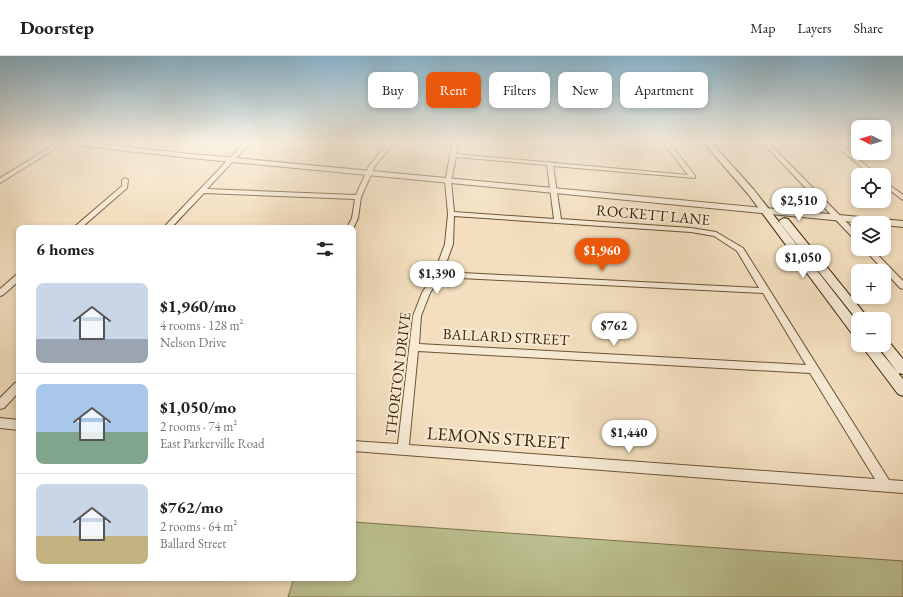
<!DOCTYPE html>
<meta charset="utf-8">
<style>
:root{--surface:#fff;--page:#f2f2f2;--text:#202124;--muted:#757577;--line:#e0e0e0;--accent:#ea580c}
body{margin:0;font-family:"EB Garamond",serif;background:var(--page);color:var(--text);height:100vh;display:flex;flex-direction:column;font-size:15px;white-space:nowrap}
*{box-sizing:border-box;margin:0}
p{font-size:13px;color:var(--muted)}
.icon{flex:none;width:22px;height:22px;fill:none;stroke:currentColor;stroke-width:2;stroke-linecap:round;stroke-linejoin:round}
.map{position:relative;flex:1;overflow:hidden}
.panel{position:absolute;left:16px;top:169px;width:340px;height:356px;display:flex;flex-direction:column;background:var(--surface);border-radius:8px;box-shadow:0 2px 6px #0003}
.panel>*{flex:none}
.banner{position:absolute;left:368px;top:16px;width:380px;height:36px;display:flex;gap:8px}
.needle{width:26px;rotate:275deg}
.fabs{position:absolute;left:851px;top:64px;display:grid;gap:8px}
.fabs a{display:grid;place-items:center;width:40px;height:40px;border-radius:8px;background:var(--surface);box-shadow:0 2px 6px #0003;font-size:20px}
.price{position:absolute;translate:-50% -34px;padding:0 9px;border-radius:14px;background:#fff;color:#222;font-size:13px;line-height:26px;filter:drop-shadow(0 1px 2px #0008)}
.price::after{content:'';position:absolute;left:50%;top:24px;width:12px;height:9px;margin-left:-6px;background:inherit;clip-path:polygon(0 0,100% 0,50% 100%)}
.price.active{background:var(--accent);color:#fff}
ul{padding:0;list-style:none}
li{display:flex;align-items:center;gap:12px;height:100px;padding:0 20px}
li+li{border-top:1px solid var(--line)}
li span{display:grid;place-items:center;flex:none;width:112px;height:80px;border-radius:8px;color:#555}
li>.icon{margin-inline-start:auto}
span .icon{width:48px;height:48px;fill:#fffc;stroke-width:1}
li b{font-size:17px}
h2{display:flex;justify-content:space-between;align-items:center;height:48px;padding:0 20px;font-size:17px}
.pill{padding:0 14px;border-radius:8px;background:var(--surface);box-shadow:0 2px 6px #0003;font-size:14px;line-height:36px}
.pill.active{background:var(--accent);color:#fff}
header{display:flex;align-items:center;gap:24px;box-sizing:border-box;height:56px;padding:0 20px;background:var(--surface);border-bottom:1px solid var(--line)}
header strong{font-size:19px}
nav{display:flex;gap:22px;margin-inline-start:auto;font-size:14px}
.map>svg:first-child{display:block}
</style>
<header>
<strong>Doorstep</strong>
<nav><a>Map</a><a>Layers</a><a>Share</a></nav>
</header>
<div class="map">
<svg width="903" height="541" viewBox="0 0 903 541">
<rect width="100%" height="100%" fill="#f3dfbf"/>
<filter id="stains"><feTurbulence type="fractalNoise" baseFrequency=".005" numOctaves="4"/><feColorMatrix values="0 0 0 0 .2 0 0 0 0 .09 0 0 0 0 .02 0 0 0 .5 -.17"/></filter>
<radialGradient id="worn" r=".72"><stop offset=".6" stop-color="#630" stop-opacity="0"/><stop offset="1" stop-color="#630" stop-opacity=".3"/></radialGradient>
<path fill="#bcc191" stroke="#7d724a" d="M 353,466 L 903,505 L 903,541 L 288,541 L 294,522 L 353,522 Z"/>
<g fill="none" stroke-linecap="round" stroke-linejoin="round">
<g stroke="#6b5332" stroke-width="2">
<path id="minor" d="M 59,86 L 66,86 L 0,127 L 0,122 Z
M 245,86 L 251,86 L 207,133 L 356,139 L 369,110 L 384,92 L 386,86 L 392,86 L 389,93 L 375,110 L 361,141 L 358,162 L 353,173 L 353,172 L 347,172 L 352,162 L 355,143 L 204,137 L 171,172 L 163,172 Z
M 453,86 L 459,86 L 456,98 L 688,119 L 663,86 L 669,86 L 695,120 L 695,122 L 553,110 L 561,163 L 691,172 L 716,176 L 743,192 L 889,424 L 903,425 L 903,437 L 353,395 L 353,385 L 398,388 L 413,260 L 422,237 L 434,218 L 445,188 L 448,158 L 445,125 ZM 456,101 L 547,109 L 554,163 L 454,156 L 451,125 ZM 454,160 L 691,176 L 714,180 L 737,195 L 759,232 L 443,216 L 453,188 ZM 440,221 L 763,237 L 806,309 L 419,288 L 421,260 L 430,237 ZM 418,295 L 810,317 L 875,423 L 409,389 Z
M 762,86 L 768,86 L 858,178 L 858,184 L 855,184 Z
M 831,86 L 837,86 L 878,119 L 871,119 Z
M 125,122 L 128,124 L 127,132 L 81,172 L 73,172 L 122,130 L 122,124 Z
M 884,125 L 903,139 L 903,144 L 884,130 Z
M 864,193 L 872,193 L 903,225 L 903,233 L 900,232 Z
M 16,219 L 19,219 L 19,225 L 3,239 L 0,240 L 0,233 Z
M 19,326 L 19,336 L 4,352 L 0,353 L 0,342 L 15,327 Z
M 0,362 L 19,364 L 19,374 L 0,372 Z"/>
</g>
<g stroke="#6b5332" stroke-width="2">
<path id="tertiary" d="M 63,86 L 86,86 L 181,97 L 903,165 L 903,171 L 884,169 L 884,167 L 864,167 L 181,101 L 67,88 Z"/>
</g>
<g stroke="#3e2403" stroke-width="2">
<path id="secondary" d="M 703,86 L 711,86 L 754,134 L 858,267 L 858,281 L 853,279 L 748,138 Z
M 784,162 L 788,163 L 869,263 L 858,263 L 858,265 L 780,167 L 779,165 Z
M 884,284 L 889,286 L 903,303 L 903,318 L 898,317 L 877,289 L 884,289 Z
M 861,289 L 875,289 L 903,323 L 903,340 L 898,338 Z"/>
</g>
<use href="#minor" fill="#f7ead5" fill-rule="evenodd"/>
<use href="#tertiary" fill="#f7ead5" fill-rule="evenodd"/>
<use href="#secondary" fill="#f7ead5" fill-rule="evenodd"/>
</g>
<linearGradient id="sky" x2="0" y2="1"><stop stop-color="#89b8d2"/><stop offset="0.53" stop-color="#faf1e2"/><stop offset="1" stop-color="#faf1e2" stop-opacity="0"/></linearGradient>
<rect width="903" height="162" fill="url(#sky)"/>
<g text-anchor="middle" stroke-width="4" stroke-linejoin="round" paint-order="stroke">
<g font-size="15" fill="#3e2403" stroke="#f7ead5">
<text transform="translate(653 159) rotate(5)" y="5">ROCKETT LANE</text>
<text transform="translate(506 281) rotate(3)" y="5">BALLARD STREET</text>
<text transform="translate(398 318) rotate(-83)" y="5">THORTON DRIVE</text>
</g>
<g font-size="18" fill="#3e2403" stroke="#f7ead5">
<text transform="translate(498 382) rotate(4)" y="6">LEMONS STREET</text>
</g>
</g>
<rect width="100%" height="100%" filter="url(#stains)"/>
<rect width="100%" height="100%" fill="url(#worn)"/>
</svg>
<div class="fabs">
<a><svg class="needle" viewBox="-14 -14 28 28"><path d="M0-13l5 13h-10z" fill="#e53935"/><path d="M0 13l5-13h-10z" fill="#757577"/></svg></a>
<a><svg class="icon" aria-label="locate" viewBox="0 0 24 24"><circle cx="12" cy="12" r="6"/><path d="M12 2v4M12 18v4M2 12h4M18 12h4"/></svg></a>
<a><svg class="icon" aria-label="layers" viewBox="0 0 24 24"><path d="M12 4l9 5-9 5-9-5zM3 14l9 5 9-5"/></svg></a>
<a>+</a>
<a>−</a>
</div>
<b class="price" style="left:799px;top:166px">$2,510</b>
<b class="price active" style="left:602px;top:216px">$1,960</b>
<b class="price" style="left:803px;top:223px">$1,050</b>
<b class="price" style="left:437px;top:239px">$1,390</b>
<b class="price" style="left:614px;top:291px">$762</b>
<b class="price" style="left:629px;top:398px">$1,440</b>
<div class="banner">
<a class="pill">Buy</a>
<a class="pill active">Rent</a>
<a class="pill">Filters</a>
<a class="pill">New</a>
<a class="pill">Apartment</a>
</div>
<section class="panel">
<h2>6 homes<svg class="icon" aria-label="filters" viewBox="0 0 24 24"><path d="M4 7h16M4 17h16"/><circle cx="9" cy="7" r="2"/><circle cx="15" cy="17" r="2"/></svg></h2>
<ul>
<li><span style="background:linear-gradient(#c9d6e8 70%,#9aa5b1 0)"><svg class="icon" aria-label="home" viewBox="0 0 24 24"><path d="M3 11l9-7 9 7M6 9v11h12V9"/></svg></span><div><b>$1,960/mo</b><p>4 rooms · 128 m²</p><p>Nelson Drive</p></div></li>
<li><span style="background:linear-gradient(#a9c7e8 60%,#7fa58c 0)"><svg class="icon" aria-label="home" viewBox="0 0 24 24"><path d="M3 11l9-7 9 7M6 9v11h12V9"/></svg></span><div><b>$1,050/mo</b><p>2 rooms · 74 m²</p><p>East Parkerville Road</p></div></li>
<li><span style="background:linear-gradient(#c9d6e8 65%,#c2b280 0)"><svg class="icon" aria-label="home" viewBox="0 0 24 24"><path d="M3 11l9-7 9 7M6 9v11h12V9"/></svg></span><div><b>$762/mo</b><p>2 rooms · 64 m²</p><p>Ballard Street</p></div></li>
</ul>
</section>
</div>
